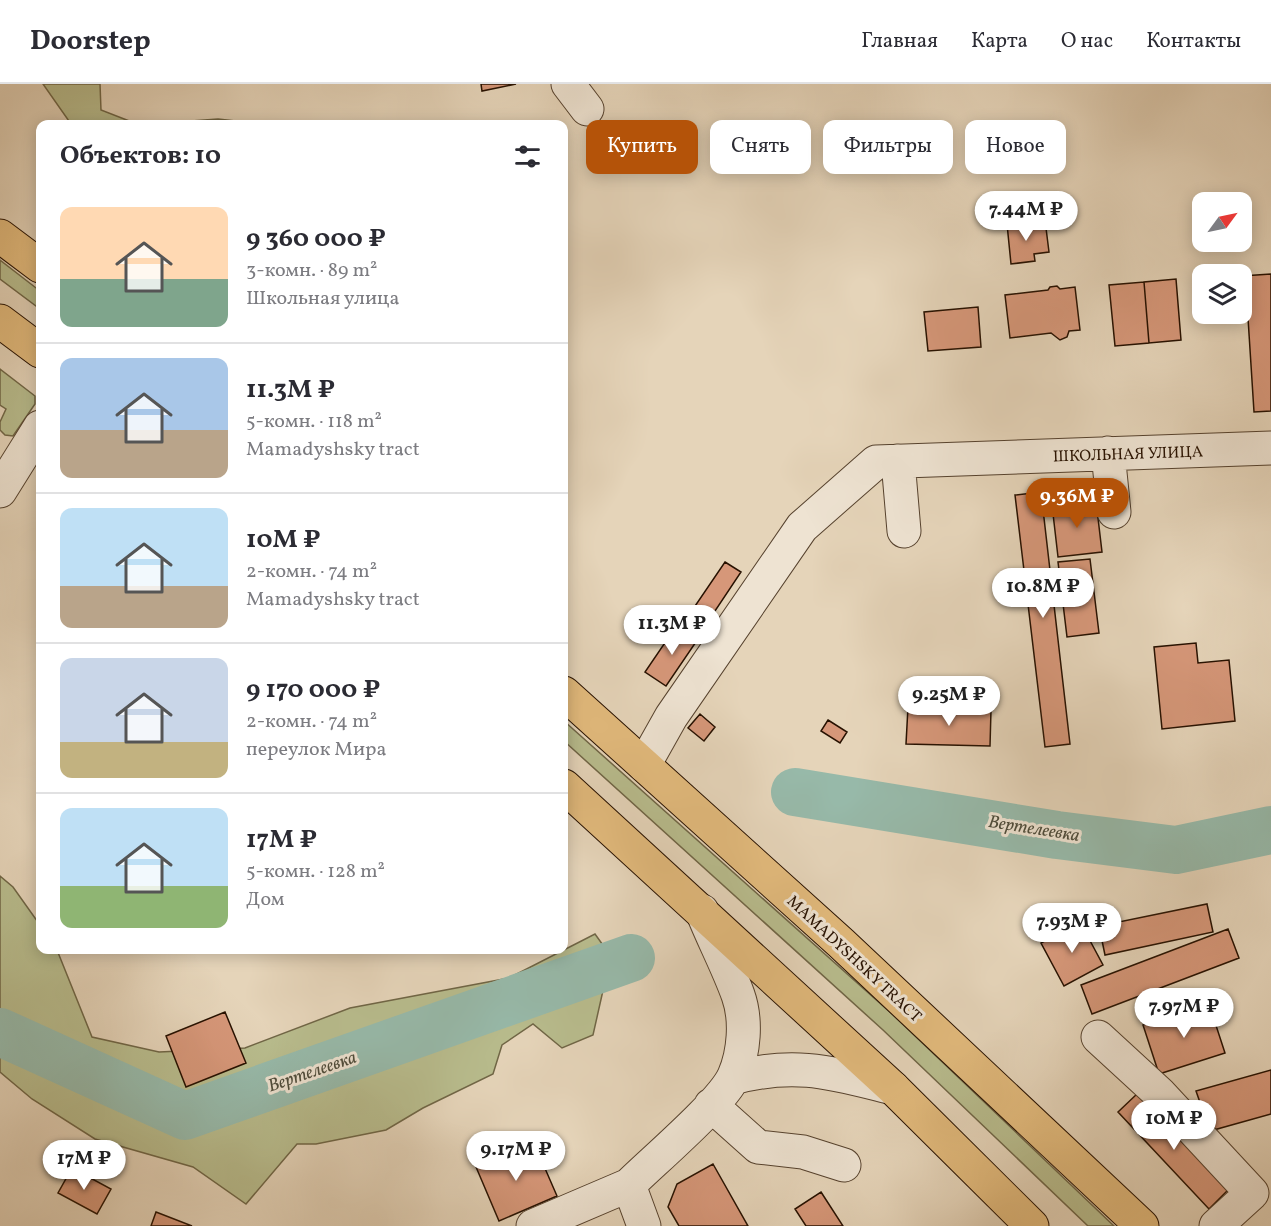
<!DOCTYPE html>
<html lang="ru">
<meta charset="utf-8">
<style>
:root{--surface:#fff;--page:#f7f7f7;--text:#2b2b33;--muted:#7c7c81;--line:#e1e1e2;--accent:#b45309}
body{margin:0;font-family:Vollkorn,serif;background:var(--page);color:var(--text);height:100vh;display:flex;flex-direction:column;font-size:22px;white-space:nowrap}
*{box-sizing:border-box;margin:0}
p{font-size:20px;color:var(--muted)}
.icon{flex:none;width:33px;height:33px;fill:none;stroke:currentColor;stroke-width:2;stroke-linecap:round;stroke-linejoin:round}
.map{position:relative;flex:1;overflow:hidden}
.side{position:absolute;left:36px;top:36px;width:532px;height:834px;display:flex;flex-direction:column;background:var(--surface);border-radius:12px;box-shadow:0 3px 15px #0003}
.side>*{flex:none}
.top-card{position:absolute;left:586px;top:36px;width:570px;height:54px;display:flex;gap:12px}
.needle{width:39px;rotate:57deg}
.buttons{position:absolute;left:1192px;top:108px;display:grid;gap:12px}
.buttons a{display:grid;place-items:center;width:60px;height:60px;border-radius:12px;background:var(--surface);box-shadow:0 3px 15px #0003;font-size:30px}
.price{position:absolute;translate:-50% -51px;padding:0 14px;border-radius:21px;background:#fff;color:#222;font-size:20px;line-height:39px;filter:drop-shadow(0 2px 3px #0008)}
.price::after{content:'';position:absolute;left:50%;top:36px;width:18px;height:14px;margin-left:-9px;background:inherit;clip-path:polygon(0 0,100% 0,50% 100%)}
.price.selected{background:var(--accent);color:#fff}
ul{padding:0;list-style:none}
li{display:flex;align-items:center;gap:18px;height:150px;padding:0 24px}
li+li{border-top:2px solid var(--line)}
li span{display:grid;place-items:center;flex:none;width:168px;height:120px;border-radius:12px;color:#555}
li>.icon{margin-inline-start:auto}
span .icon{width:72px;height:72px;fill:#fffc;stroke-width:1}
li b{font-size:26px}
h2{display:flex;justify-content:space-between;align-items:center;height:72px;padding:0 24px;font-size:26px}
.tag{padding:0 21px;border-radius:12px;background:var(--surface);box-shadow:0 3px 15px #0003;font-size:21px;line-height:54px}
.tag.selected{background:var(--accent);color:#fff}
header{display:flex;align-items:center;gap:36px;box-sizing:border-box;height:84px;padding:0 30px;background:var(--surface);border-bottom:2px solid var(--line)}
header strong{font-size:28px}
nav{display:flex;gap:33px;margin-inline-start:auto;font-size:21px}
.map>svg:first-child{display:block}
</style>
<header>
<strong>Doorstep</strong>
<nav><a>Главная</a><a>Карта</a><a>О нас</a><a>Контакты</a></nav>
</header>
<div class="map">
<svg width="1271" height="1142" viewBox="0 0 1271 1142">
<rect width="100%" height="100%" fill="#e5d4b9"/>
<filter id="stains"><feTurbulence type="fractalNoise" baseFrequency=".00333" numOctaves="4"/><feColorMatrix values="0 0 0 0 .2 0 0 0 0 .09 0 0 0 0 .02 0 0 0 .5 -.17"/></filter>
<radialGradient id="worn" r=".72"><stop offset=".6" stop-color="#630" stop-opacity="0"/><stop offset="1" stop-color="#630" stop-opacity=".3"/></radialGradient>
<path fill="#b8bc8d" stroke="#706646" stroke-width="1.5" d="M 43,0 L 100,0 L 101,26 L 137,40 L 71,40 Z
M 218,35 L 262,40 L 150,40 Z
M 0,176 L 40,207 L 40,225 L 0,195 Z
M 0,285 L 35,312 L 35,320 L 13,352 L 5,351 L 0,346 L 0,338 L 6,325 L 0,321 Z
M 564,637 L 892,930 L 1114,1142 L 1088,1142 L 883,946 L 564,657 Z
M 0,792 L 13,803 L 40,841 L 40,866 L 57,866 L 92,953 L 159,968 L 245,964 L 350,924 L 509,894 L 595,850 L 625,892 L 604,902 L 593,951 L 562,964 L 533,940 L 502,961 L 493,990 L 423,1024 L 386,1046 L 316,1060 L 297,1060 L 246,1120 L 193,1083 L 95,1055 L 32,1015 L 0,988 Z"/>
<g fill="none" stroke-linecap="round" stroke-linejoin="round">
<path stroke="#97b9a9" stroke-width="48" d="M 795,708 L 1057,751 L 1176,766 L 1271,746
M 0,948 L 185,1032 L 631,874"/>
</g>
<path fill="#d69779" stroke="#271100" stroke-width="1.5" d="M 481,0 L 516,0 L 482,7 Z
M 1031,138 L 1032,145 L 1046,144 L 1049,168 L 1034,170 L 1035,177 L 1011,180 L 1007,140 Z
M 1271,190 L 1271,327 L 1254,328 L 1248,234 L 1213,237 L 1213,230 L 1242,230 L 1242,192 Z
M 1176,195 L 1181,256 L 1149,259 L 1144,198 Z
M 1144,198 L 1149,259 L 1115,262 L 1109,201 Z
M 1057,202 L 1060,205 L 1075,203 L 1080,246 L 1069,247 L 1067,253 L 1060,256 L 1051,249 L 1010,254 L 1005,211 L 1048,206 L 1050,203 Z
M 978,223 L 981,263 L 928,267 L 924,228 Z
M 1041,408 L 1070,660 L 1045,663 L 1015,411 Z
M 1096,417 L 1102,468 L 1058,473 L 1052,421 Z
M 1090,475 L 1099,549 L 1067,553 L 1058,478 Z
M 725,478 L 741,488 L 709,536 L 693,525 Z
M 677,541 L 698,555 L 666,602 L 645,588 Z
M 1196,559 L 1198,579 L 1229,576 L 1235,637 L 1162,645 L 1154,563 Z
M 908,623 L 991,626 L 990,662 L 906,660 Z
M 700,630 L 715,643 L 704,657 L 688,644 Z
M 828,636 L 847,648 L 840,659 L 821,647 Z
M 1207,820 L 1213,848 L 1105,871 L 1099,842 Z
M 1080,838 L 1103,881 L 1064,902 L 1041,859 Z
M 1228,845 L 1239,874 L 1092,930 L 1081,901 Z
M 1209,920 L 1225,969 L 1159,990 L 1143,941 Z
M 225,928 L 246,979 L 186,1003 L 166,952 Z
M 1271,986 L 1271,1030 L 1210,1047 L 1196,1007 Z
M 1138,1009 L 1229,1105 L 1209,1125 L 1118,1028 Z
M 534,1059 L 557,1112 L 499,1137 L 476,1083 Z
M 713,1080 L 748,1142 L 679,1142 L 668,1123 L 677,1100 Z
M 72,1084 L 111,1105 L 97,1130 L 58,1109 Z
M 821,1108 L 843,1142 L 806,1142 L 795,1125 Z
M 156,1128 L 192,1142 L 151,1142 Z"/>
<g fill="none" stroke-linecap="round" stroke-linejoin="round">
<g stroke="#56422e" stroke-width="35">
<path id="minor" d="M 568,0 L 587,25
M 1108,369 L 1114,428
M 898,377 L 904,447
M 0,407 L 40,343
M 644,681 L 671,633 L 802,443 L 876,378 L 1271,364
M 1098,953 L 1160,1010 L 1252,1109 L 1216,1142
M 733,994 C 796,977 832,989 893,1004
M 711,1021 L 758,1063 L 803,1068 L 844,1081
M 533,1142 L 629,1101
M 644,1142 L 629,1101 C 652,1078 722,1019 734,992 C 744,969 747,936 738,911 C 728,883 713,855 702,827"/>
</g>
<g stroke="#271100" stroke-width="35">
<path id="major" d="M 0,152 L 40,182
M 0,237 L 40,267
M 564,609 L 841,859 L 1142,1142
M 564,702 L 893,1004 L 1032,1142"/>
</g>
<use href="#minor" stroke="#eee3d2" stroke-width="33"/>
<use href="#major" stroke="#e2ba7c" stroke-width="33"/>
</g>
<g text-anchor="middle" stroke-width="6" stroke-linejoin="round" paint-order="stroke">
<g font-size="16" fill="#271100" stroke="#eee3d2">
<text transform="translate(1128 369) rotate(-2)" y="6">ШКОЛЬНАЯ УЛИЦА</text>
<text transform="translate(855 874) rotate(43)" y="6">MAMADYSHSKY TRACT</text>
</g>
<g font-size="18" font-style="italic" fill="#4e4c3b" stroke="#eee3d2">
<text transform="translate(1034 744) rotate(9)" y="6">Вертелеевка</text>
<text transform="translate(312 987) rotate(-19)" y="6">Вертелеевка</text>
</g>
</g>
<rect width="100%" height="100%" filter="url(#stains)"/>
<rect width="100%" height="100%" fill="url(#worn)"/>
</svg>
<div class="buttons">
<a><svg class="needle" viewBox="-14 -14 28 28"><path d="M0-13l5 13h-10z" fill="#e53935"/><path d="M0 13l5-13h-10z" fill="#7c7c81"/></svg></a>
<a><svg class="icon" aria-label="layers" viewBox="0 0 24 24"><path d="M12 4l9 5-9 5-9-5zM3 14l9 5 9-5"/></svg></a>
</div>
<b class="price" style="left:1026px;top:158px">7.44M ₽</b>
<b class="price selected" style="left:1077px;top:445px">9.36M ₽</b>
<b class="price" style="left:1043px;top:535px">10.8M ₽</b>
<b class="price" style="left:672px;top:572px">11.3M ₽</b>
<b class="price" style="left:949px;top:643px">9.25M ₽</b>
<b class="price" style="left:1072px;top:870px">7.93M ₽</b>
<b class="price" style="left:1184px;top:955px">7.97M ₽</b>
<b class="price" style="left:1174px;top:1067px">10M ₽</b>
<b class="price" style="left:516px;top:1098px">9.17M ₽</b>
<b class="price" style="left:84px;top:1107px">17M ₽</b>
<div class="top-card">
<a class="tag selected">Купить</a>
<a class="tag">Снять</a>
<a class="tag">Фильтры</a>
<a class="tag">Новое</a>
</div>
<section class="side">
<h2>Объектов: 10<svg class="icon" aria-label="filters" viewBox="0 0 24 24"><path d="M4 7h16M4 17h16"/><circle cx="9" cy="7" r="2"/><circle cx="15" cy="17" r="2"/></svg></h2>
<ul>
<li><span style="background:linear-gradient(#ffd9b3 60%,#7fa58c 0)"><svg class="icon" aria-label="home" viewBox="0 0 24 24"><path d="M3 11l9-7 9 7M6 9v11h12V9"/></svg></span><div><b>9 360 000 ₽</b><p>3-комн. · 89 m²</p><p>Школьная улица</p></div></li>
<li><span style="background:linear-gradient(#a9c7e8 60%,#b9a48a 0)"><svg class="icon" aria-label="home" viewBox="0 0 24 24"><path d="M3 11l9-7 9 7M6 9v11h12V9"/></svg></span><div><b>11.3M ₽</b><p>5-комн. · 118 m²</p><p>Mamadyshsky tract</p></div></li>
<li><span style="background:linear-gradient(#bfe0f5 65%,#b9a48a 0)"><svg class="icon" aria-label="home" viewBox="0 0 24 24"><path d="M3 11l9-7 9 7M6 9v11h12V9"/></svg></span><div><b>10M ₽</b><p>2-комн. · 74 m²</p><p>Mamadyshsky tract</p></div></li>
<li><span style="background:linear-gradient(#c9d6e8 70%,#c2b280 0)"><svg class="icon" aria-label="home" viewBox="0 0 24 24"><path d="M3 11l9-7 9 7M6 9v11h12V9"/></svg></span><div><b>9 170 000 ₽</b><p>2-комн. · 74 m²</p><p>переулок Мира</p></div></li>
<li><span style="background:linear-gradient(#bfe0f5 65%,#8fb573 0)"><svg class="icon" aria-label="home" viewBox="0 0 24 24"><path d="M3 11l9-7 9 7M6 9v11h12V9"/></svg></span><div><b>17M ₽</b><p>5-комн. · 128 m²</p><p>Дом</p></div></li>
</ul>
</section>
</div>
